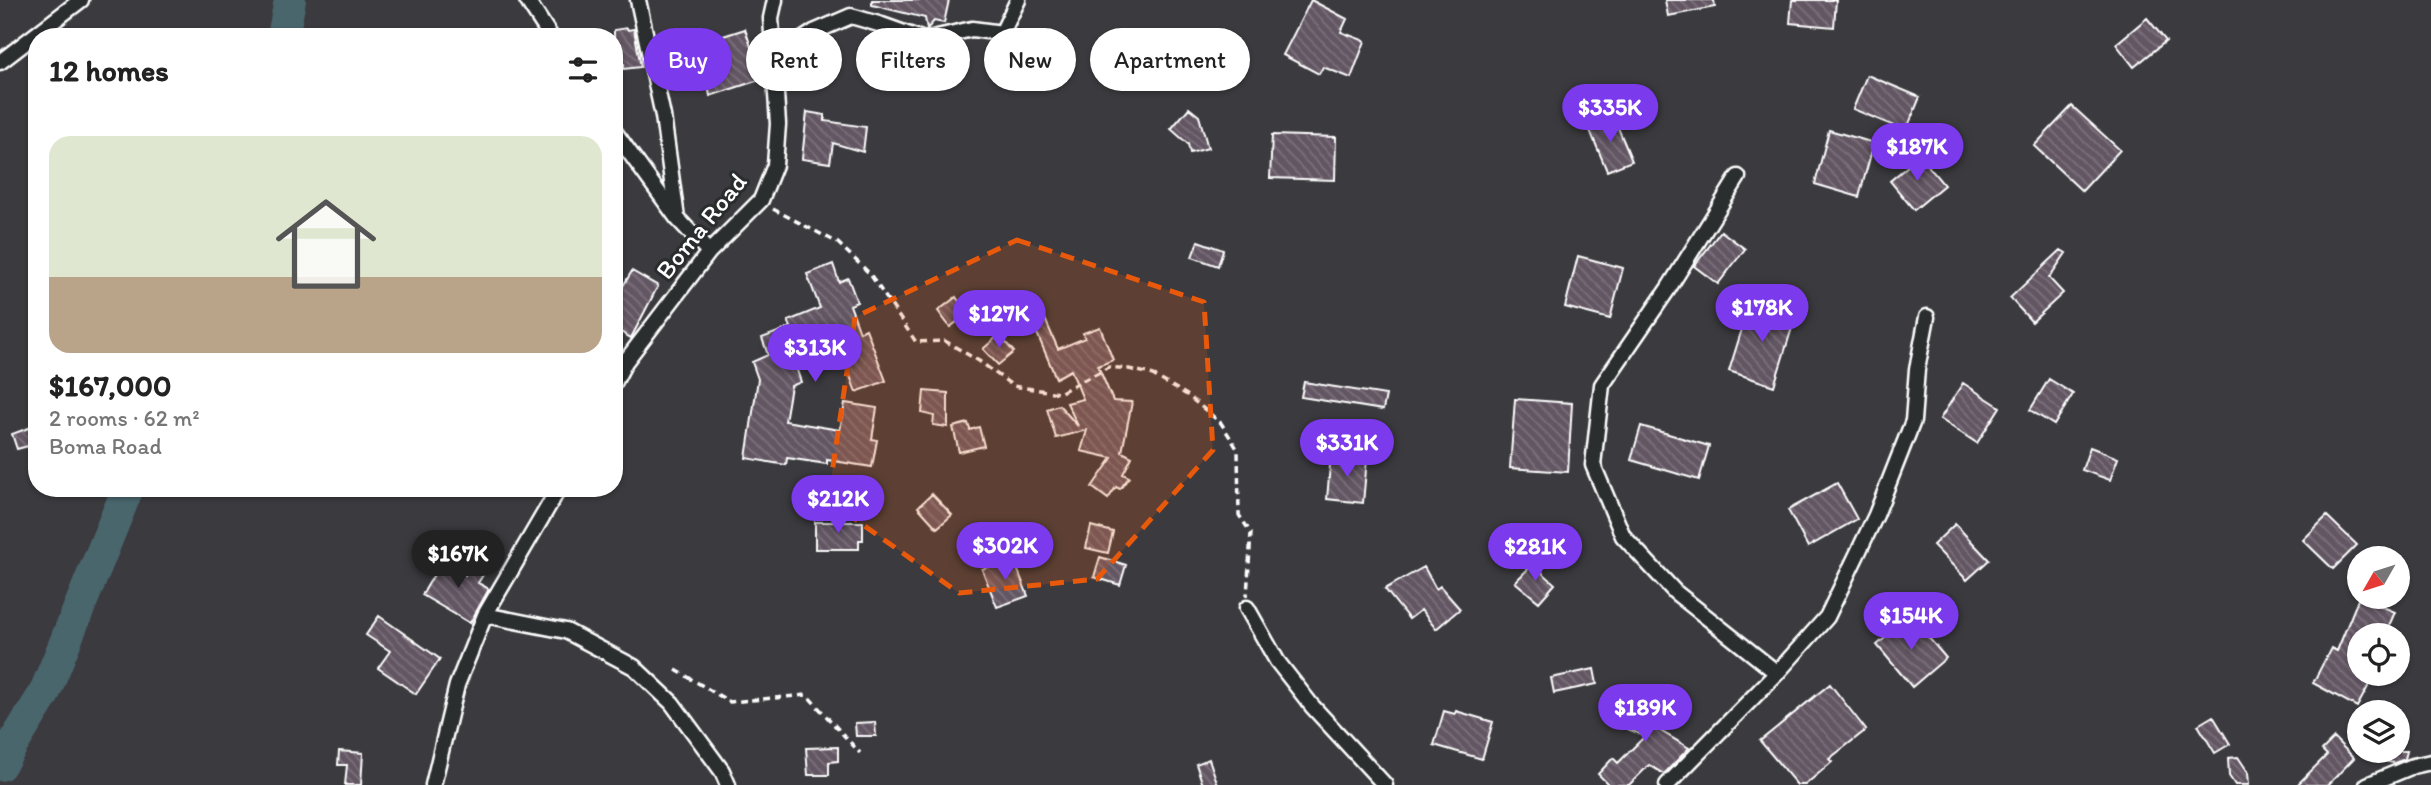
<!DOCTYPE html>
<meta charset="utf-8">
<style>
:root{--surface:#fff;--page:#f2f2f2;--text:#222;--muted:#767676;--line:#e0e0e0;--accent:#7c3aed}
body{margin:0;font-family:Itim,sans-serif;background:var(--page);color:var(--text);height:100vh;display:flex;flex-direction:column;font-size:26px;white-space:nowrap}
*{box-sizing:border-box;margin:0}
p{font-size:23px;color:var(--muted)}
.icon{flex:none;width:38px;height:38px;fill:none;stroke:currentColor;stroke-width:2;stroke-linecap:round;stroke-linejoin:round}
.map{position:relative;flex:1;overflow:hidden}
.details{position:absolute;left:28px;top:28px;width:595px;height:469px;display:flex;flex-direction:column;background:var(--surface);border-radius:28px;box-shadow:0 2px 5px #0004}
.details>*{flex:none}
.banner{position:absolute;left:644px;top:28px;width:665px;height:63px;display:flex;gap:14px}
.needle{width:46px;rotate:231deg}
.controls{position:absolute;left:2347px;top:546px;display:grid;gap:14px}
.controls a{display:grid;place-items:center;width:63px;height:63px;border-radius:50%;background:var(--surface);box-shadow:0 2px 5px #0004;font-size:35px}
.price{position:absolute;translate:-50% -60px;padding:0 16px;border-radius:24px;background:var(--accent);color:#fff;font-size:23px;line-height:46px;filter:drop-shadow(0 2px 4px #0008)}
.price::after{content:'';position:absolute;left:50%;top:42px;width:21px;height:16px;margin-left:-10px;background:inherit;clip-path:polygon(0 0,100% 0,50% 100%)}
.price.on{background:#222;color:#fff}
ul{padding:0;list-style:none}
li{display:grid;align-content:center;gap:14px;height:371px;padding:0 21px}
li+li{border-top:2px solid var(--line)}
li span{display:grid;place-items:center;height:217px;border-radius:21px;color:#555}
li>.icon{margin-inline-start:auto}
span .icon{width:126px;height:126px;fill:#fffc;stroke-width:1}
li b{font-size:30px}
h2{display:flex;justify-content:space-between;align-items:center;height:84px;padding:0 21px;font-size:30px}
.tag{padding:0 24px;border-radius:32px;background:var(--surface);box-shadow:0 2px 5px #0004;font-size:24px;line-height:63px}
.tag.on{background:var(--accent);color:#fff}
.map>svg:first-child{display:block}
</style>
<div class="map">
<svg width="2431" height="785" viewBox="0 0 2431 785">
<defs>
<pattern id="building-back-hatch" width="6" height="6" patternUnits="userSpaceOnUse" patternTransform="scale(1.75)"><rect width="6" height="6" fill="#645764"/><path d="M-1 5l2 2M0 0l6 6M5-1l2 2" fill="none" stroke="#7b707b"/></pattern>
</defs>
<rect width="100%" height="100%" fill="#3b3a3e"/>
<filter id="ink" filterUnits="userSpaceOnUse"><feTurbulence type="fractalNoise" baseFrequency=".0143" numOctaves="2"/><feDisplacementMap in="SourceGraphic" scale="14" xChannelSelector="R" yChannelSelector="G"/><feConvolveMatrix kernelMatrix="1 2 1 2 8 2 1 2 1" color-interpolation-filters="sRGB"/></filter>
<g filter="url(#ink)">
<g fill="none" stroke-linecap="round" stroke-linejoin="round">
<path stroke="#4a666d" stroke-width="32" d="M 283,37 L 290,0
M 0,765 L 44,694 L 128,488"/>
</g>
<path fill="url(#building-back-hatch)" stroke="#fff" stroke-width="2" d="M 872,0 L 949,0 L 944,23 L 934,21 L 927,29 L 925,18 L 872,5 Z
M 1311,0 L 1347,19 L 1341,32 L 1365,41 L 1351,78 L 1323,67 L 1319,74 L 1283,55 Z
M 1665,0 L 1714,0 L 1715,7 L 1668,16 Z
M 1792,0 L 1836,0 L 1834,27 L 1790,23 Z
M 2147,18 L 2166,41 L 2134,67 L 2116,44 Z
M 627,28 L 628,30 L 634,29 L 641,67 L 624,69 L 624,64 L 614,65 L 614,30 Z
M 745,29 L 762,79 L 710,96 L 705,72 L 724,67 L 714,39 Z
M 1867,75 L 1920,97 L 1906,131 L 1853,109 Z
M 2072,106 L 2120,150 L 2082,191 L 2034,146 Z
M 1189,108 L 1199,116 L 1208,148 L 1190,153 L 1188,144 L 1171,129 Z
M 807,112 L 825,115 L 825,121 L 866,127 L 863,152 L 833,143 L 830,163 L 802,159 Z
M 1614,118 L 1632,161 L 1607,171 L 1589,128 Z
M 1829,130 L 1874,143 L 1859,197 L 1815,184 Z
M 1272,135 L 1336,137 L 1335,180 L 1270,178 Z
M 1920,156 L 1944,185 L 1914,210 L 1890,181 Z
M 1721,231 L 1745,249 L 1718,284 L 1694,266 Z
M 1198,241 L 1223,250 L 1218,266 L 1192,257 Z
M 2061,250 L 2066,253 L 2049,278 L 2063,293 L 2032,322 L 2010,298 Z
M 1578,256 L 1623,268 L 1610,319 L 1565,307 Z
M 833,264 L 839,282 L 848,278 L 857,302 L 850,305 L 860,332 L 866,329 L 886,381 L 856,392 L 835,336 L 791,353 L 801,382 L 791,386 L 785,421 L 840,430 L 845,403 L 877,408 L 872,439 L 877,440 L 872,467 L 827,460 L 827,464 L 787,458 L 786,465 L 746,458 L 758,379 L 752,362 L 768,355 L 762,338 L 791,327 L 788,321 L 820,308 L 807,274 Z
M 632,271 L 658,286 L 631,338 L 614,328 L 614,301 Z
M 956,297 L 968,314 L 950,327 L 938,311 Z
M 1750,303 L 1795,318 L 1774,386 L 1729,371 Z
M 1045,319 L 1058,349 L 1085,338 L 1083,333 L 1100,327 L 1113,360 L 1098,366 L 1113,401 L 1132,402 L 1122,452 L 1132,457 L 1123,474 L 1129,477 L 1120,489 L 1116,487 L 1108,499 L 1092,487 L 1112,458 L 1081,451 L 1087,430 L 1056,438 L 1047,409 L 1059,405 L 1078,426 L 1067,403 L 1083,399 L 1071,370 L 1056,378 L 1033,324 Z
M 999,335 L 1014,352 L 998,365 L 983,349 Z
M 2049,379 L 2073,394 L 2054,425 L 2030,410 Z
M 1304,382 L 1386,395 L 1383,410 L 1301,397 Z
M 1963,383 L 2000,407 L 1977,443 L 1940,419 Z
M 924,391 L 948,393 L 948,427 L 933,425 L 934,416 L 922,413 Z
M 1515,399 L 1572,403 L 1568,472 L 1510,468 Z
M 968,423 L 970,430 L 979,427 L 984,446 L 959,452 L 953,427 Z
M 37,425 L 37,465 L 34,466 L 28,446 L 17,449 L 12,434 Z
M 1641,426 L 1709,446 L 1699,480 L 1631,460 Z
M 1329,434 L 1344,436 L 1341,455 L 1326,453 Z
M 2090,447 L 2118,458 L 2110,480 L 2082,470 Z
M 1331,454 L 1367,459 L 1363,503 L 1327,499 Z
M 1837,483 L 1857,519 L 1808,547 L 1788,510 Z
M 932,494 L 952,515 L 937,528 L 918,507 Z
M 2327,516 L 2357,545 L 2333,569 L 2303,540 Z
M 815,522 L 863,522 L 863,540 L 859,540 L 859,549 L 815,549 Z
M 1955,524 L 1989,560 L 1967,580 L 1933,545 Z
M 1091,526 L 1113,532 L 1108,553 L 1086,548 Z
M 1100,557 L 1126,565 L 1120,585 L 1094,577 Z
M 1013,558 L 1028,596 L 997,607 L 982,569 Z
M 442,561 L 465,575 L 472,562 L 486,570 L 478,583 L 489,589 L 470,623 L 422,595 Z
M 1533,564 L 1555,584 L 1539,602 L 1515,582 Z
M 1424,567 L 1436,589 L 1440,586 L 1460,609 L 1436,629 L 1421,610 L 1409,619 L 1385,589 Z
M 2359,597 L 2395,612 L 2385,635 L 2359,635 L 2359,674 L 2375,674 L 2357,707 L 2313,683 L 2331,648 L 2337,651 Z
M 379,616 L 440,659 L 416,694 L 378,668 L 390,651 L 366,635 Z
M 1910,616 L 1946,658 L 1912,687 L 1877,645 Z
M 1594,669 L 1597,684 L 1554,693 L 1551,678 Z
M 1830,684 L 1866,730 L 1829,759 L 1832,762 L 1805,785 L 1797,785 L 1760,741 Z
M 1638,692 L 1669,705 L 1659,730 L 1689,748 L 1664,774 L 1649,765 L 1629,785 L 1609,785 L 1598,774 L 1613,758 L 1618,763 L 1645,736 L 1623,727 Z
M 1444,711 L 1455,714 L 1456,711 L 1493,722 L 1482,759 L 1434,745 Z
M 2213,716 L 2230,744 L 2215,753 L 2198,725 Z
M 875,722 L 876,736 L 856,736 L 855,723 Z
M 2334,738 L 2354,758 L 2328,785 L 2297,785 L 2327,755 L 2322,750 Z
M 838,747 L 838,761 L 829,762 L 829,775 L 808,775 L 806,748 Z
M 339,751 L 363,753 L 361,785 L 345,785 L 347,765 L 338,765 Z
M 2364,751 L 2407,751 L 2405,759 L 2394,763 L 2364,757 Z
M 2238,757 L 2248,772 L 2249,785 L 2235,785 L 2229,776 L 2228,758 Z
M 1209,759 L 1218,785 L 1203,785 L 1196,764 Z"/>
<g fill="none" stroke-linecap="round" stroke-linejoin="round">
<g stroke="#fff" stroke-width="19">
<path id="minor" d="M 527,0 L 551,37
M 638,0 L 663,116 L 677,218
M 773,59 L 814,32 L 851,16 L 882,25 L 924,40 L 972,29 L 1002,33 L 1018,0
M 0,62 L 81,0
M 614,131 L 677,218 L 709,252
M 1738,177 L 1668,289 L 1602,385 L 1593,465 L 1623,536 L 1675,592 L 1777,673
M 614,383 L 625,362 L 709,252 L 761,200 L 775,165 L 778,124 L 771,18 L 775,0
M 1247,608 L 1277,661 L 1312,706 L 1385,785
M 485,615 L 566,631 L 634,667 L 672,703 L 722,771 L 728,785
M 433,785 L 457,685 L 485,615 L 559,488
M 1667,785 L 1777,673 L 1827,617 L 1876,515 L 1913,421 L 1917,369 L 1927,317
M 2367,785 L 2413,766 L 2431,762"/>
</g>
<path stroke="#fff" stroke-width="3.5" stroke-dasharray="7 5" stroke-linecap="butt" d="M 773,209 L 838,243 L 870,274 L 916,342 L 945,341 L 979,361 L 1013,386 L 1059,393 L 1109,367 L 1129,369 L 1151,374 L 1187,395 L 1221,423 L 1238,450 L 1239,515 L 1251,533 L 1247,596
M 676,670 L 730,702 L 807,695 L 860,753"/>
<use href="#minor" stroke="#2a2d2e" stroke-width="14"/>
</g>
</g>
<path fill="#e8590c" fill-opacity="0.2" stroke="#e8590c" stroke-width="5" stroke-dasharray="14 9" stroke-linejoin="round" d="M 1017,240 L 1204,302 L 1213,450 L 1097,579 L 959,593 L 828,500 L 855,317 Z"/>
<g text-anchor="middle" stroke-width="6" stroke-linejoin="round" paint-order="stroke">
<g font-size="26" fill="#fff" stroke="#2a2d2e">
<text transform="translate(701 226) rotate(-51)" y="9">Boma Road</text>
</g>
</g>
</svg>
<div class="controls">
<a><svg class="needle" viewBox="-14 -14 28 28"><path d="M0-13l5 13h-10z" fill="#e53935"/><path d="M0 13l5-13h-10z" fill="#767676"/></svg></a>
<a><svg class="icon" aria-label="locate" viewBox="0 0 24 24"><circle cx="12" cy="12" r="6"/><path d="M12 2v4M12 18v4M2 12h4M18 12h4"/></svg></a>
<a><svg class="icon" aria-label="layers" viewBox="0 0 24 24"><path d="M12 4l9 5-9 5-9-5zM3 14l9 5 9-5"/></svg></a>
</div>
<b class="price" style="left:1610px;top:144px">$335K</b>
<b class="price" style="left:1917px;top:183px">$187K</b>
<b class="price" style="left:1762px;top:344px">$178K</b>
<b class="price" style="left:999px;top:350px">$127K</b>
<b class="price" style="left:815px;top:384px">$313K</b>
<b class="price" style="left:1347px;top:479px">$331K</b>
<b class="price" style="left:838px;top:535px">$212K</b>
<b class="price" style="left:1005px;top:582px">$302K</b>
<b class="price" style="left:1535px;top:583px">$281K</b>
<b class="price on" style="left:458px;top:590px">$167K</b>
<b class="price" style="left:1911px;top:652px">$154K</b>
<b class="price" style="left:1645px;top:744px">$189K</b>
<div class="banner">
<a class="tag on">Buy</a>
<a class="tag">Rent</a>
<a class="tag">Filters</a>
<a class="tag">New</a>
<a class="tag">Apartment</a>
</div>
<section class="details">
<h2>12 homes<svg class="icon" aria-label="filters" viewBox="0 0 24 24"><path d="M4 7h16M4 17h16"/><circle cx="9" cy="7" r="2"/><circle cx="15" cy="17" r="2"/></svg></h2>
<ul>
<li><span style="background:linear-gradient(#dfe7d0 65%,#b9a48a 0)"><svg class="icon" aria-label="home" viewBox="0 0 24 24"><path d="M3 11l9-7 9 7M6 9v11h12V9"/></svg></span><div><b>$167,000</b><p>2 rooms · 62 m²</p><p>Boma Road</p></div></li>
</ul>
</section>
</div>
